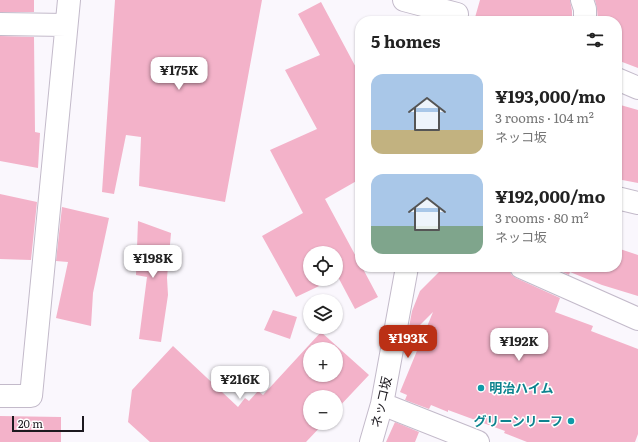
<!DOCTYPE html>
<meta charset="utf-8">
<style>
:root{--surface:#fff;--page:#f6f6f6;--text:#222;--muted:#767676;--accent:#bb3015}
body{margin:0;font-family:Literata,"Noto Sans JP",serif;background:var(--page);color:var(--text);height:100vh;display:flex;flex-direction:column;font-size:15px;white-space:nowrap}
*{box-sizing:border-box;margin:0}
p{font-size:13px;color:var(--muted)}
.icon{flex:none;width:22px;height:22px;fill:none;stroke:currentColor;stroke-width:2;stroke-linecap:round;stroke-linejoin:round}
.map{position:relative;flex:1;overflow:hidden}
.details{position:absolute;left:355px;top:16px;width:267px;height:256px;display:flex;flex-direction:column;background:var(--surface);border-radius:16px;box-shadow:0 1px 3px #0004}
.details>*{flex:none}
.buttons{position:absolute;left:303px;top:246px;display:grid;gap:8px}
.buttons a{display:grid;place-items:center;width:40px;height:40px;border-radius:50%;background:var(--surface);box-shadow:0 1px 3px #0004;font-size:20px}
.scale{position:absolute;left:12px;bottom:10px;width:72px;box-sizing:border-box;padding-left:4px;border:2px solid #1c191f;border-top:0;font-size:11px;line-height:14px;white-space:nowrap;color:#1c191f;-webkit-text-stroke:3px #fff;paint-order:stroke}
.price{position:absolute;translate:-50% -34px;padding:0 9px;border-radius:8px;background:#fff;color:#222;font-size:13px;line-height:26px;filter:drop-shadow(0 1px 2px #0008)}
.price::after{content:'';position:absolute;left:50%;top:24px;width:12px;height:9px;margin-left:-6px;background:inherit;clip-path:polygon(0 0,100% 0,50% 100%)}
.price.active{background:var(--accent);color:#fff}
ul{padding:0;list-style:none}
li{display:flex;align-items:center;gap:12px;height:100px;padding:0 16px}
li span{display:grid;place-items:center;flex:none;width:112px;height:80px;border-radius:12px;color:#555}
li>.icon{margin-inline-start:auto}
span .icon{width:48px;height:48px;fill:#fffc;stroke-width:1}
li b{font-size:17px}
h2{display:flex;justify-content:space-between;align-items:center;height:48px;padding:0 16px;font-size:17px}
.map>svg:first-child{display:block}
</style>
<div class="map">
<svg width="638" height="442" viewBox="0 0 638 442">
<rect width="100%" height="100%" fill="#faf7fd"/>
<path fill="#f3b2c9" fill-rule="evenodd" d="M 0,0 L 34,0 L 34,12 L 0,12 Z
M 115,0 L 262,0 L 225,202 L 139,186 L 141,137 L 126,135 L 114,194 L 102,192 Z
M 480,0 L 570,0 L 572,11 L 572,21 L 474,21 Z
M 595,0 L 638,0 L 638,68 L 617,60 L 617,21 L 598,21 L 597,9 Z
M 321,2 L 360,75 L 360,179 L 325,199 L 360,264 L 360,267 L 362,267 L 378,297 L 355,309 L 338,277 L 336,278 L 336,253 L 310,253 L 310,279 L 334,279 L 296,297 L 262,236 L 303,213 L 270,150 L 317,129 L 285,70 L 320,55 L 298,14 Z
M 0,36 L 34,37 L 35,132 L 40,133 L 38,168 L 0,161 Z
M 617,104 L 638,110 L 638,183 L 617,179 Z
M 0,194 L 37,202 L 31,260 L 0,259 Z
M 62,207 L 109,218 L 93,293 L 91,326 L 56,318 L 68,262 L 56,261 Z
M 138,221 L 171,233 L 167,278 L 168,295 L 161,342 L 139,339 L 147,277 L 136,275 Z
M 617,248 L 638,255 L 638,296 L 602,285 L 570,272 L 569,275 L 552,267 L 617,267 Z
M 444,267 L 509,267 L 511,274 L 516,278 L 560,298 L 555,312 L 593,326 L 591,331 L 638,349 L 638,434 L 635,442 L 527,442 L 504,433 L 505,431 L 448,410 L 448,412 L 431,405 L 429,409 L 405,400 L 407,395 L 400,392 L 433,312 L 407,338 L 412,311 L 420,291 Z
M 273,310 L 297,317 L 290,339 L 264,330 Z
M 321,332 L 369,375 L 336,410 L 336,397 L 310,397 L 310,423 L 324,423 L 306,442 L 150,442 L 128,422 L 132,390 L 173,346 L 238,407 L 245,398 L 249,401 L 258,391 L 263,395 ZM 310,349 L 336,349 L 336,375 L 310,375 Z
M 0,416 L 61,417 L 61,442 L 0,442 Z
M 395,422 L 419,432 L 415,442 L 386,442 Z"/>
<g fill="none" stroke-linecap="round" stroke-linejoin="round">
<g stroke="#c3baca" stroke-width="24">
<path id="minor" d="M 404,0 L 457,14
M 582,0 L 585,9 L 585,21
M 0,24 L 66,25
M 617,79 L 638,88
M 617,198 L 638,203
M 521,267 L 638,319
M 0,396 L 31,396 L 69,0
M 382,404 L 478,442
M 371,442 L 382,404 L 407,267"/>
</g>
<use href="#minor" stroke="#fff" stroke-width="22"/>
</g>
<g fill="#0f9aa8" stroke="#fff" stroke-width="1.5">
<circle cx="481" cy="388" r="4"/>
<circle cx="571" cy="421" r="4"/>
</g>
<g text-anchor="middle" stroke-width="3" stroke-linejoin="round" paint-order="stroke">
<g font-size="13" font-weight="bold" fill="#0d838f" stroke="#fff" text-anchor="start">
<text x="489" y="393">明治ハイム</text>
<text x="563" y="426" text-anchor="end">グリーンリーフ</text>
</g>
<g font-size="13" fill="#1c191f" stroke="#fff">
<text transform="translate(381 402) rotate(-77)" y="5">ネッコ坂</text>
</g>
</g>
</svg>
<div class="buttons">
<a><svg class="icon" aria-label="locate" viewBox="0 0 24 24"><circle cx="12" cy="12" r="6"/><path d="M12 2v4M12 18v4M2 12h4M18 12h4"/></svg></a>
<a><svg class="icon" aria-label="layers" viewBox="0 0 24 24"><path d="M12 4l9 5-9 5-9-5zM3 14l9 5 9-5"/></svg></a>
<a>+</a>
<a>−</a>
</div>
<div class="scale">20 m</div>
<b class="price" style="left:179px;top:91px">¥175K</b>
<b class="price" style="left:153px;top:279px">¥198K</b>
<b class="price active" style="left:408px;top:359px">¥193K</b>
<b class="price" style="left:519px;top:362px">¥192K</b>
<b class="price" style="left:240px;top:400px">¥216K</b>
<section class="details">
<h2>5 homes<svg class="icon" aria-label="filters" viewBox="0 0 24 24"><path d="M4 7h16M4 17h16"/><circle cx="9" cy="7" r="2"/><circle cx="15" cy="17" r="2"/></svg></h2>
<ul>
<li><span style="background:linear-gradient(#a9c7e8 70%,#c2b280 0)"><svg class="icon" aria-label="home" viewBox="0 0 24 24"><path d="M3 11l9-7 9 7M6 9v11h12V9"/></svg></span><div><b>¥193,000/mo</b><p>3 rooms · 104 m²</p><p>ネッコ坂</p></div></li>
<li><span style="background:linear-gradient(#a9c7e8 65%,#7fa58c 0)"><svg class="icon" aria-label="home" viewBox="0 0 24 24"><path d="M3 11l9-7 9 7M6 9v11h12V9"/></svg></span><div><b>¥192,000/mo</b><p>3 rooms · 80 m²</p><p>ネッコ坂</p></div></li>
</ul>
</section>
</div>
